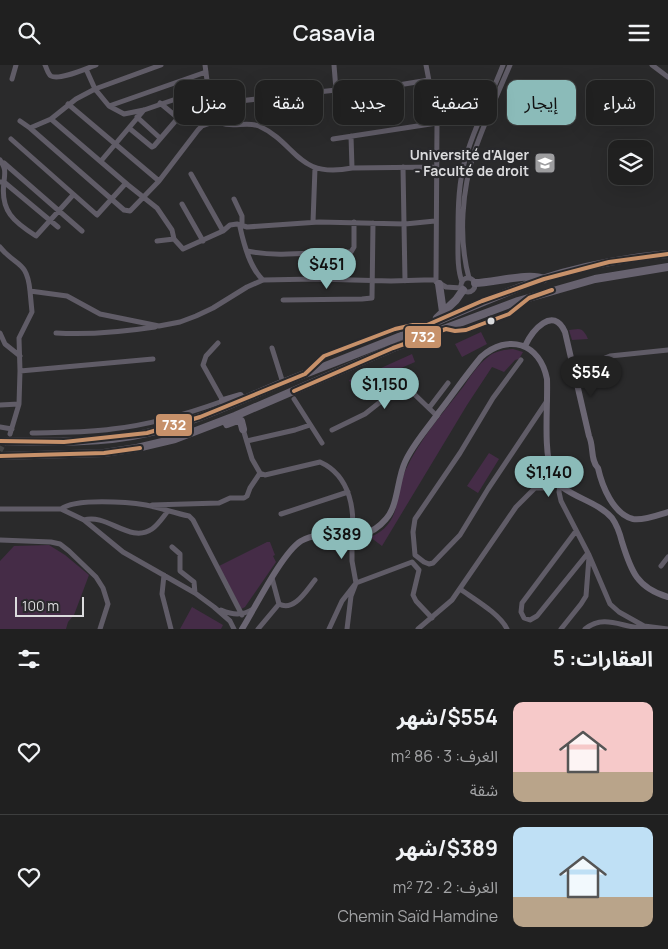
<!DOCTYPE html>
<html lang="ar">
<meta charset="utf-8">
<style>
:root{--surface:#202020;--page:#2d2d2d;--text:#f1f3f6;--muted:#a2a3a5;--line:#3d3e3e;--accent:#8bbbb9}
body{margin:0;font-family:Manrope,"Noto Sans Arabic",sans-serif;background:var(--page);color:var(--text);direction:rtl;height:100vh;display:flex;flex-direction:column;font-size:19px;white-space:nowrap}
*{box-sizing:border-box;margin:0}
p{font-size:16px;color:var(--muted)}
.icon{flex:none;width:28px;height:28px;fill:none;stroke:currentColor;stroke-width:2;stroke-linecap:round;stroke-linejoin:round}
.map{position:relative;height:564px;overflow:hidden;direction:ltr}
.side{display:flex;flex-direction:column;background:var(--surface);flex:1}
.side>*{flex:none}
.guide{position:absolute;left:15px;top:15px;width:639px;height:45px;direction:rtl;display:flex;gap:10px}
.tools{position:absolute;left:608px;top:75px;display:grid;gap:10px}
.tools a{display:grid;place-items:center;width:45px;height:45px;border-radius:10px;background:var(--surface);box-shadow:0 5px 20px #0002,0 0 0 1px var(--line);font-size:25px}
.scale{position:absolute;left:15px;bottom:12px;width:69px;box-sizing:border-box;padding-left:5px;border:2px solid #dbdbdd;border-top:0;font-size:14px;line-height:18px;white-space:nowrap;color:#dbdbdd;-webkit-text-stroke:4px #29292c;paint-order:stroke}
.price{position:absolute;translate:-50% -42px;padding:0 11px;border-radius:18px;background:var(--accent);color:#111;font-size:16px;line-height:32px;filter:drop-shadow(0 1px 2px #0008)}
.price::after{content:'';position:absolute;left:50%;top:30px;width:15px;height:11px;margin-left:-8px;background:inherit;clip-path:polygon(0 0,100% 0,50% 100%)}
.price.selected{background:#222;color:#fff}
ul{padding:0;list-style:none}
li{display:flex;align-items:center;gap:15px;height:125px;padding:0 15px}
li+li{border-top:1px solid var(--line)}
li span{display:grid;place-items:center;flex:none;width:140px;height:100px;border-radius:10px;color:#555}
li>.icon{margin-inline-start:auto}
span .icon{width:60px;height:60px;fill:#fffc;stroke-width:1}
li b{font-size:21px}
h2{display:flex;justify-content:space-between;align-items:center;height:60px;padding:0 15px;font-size:21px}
.tag{padding:0 18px;border-radius:10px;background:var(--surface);box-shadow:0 5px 20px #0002,0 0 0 1px var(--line);font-size:18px;line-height:45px}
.tag.selected{background:var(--accent);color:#111}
header{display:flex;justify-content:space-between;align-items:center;height:65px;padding:0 15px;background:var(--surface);font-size:22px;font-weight:600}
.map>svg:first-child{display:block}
</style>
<header><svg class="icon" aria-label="menu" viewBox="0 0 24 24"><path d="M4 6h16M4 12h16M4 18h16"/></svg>Casavia<svg class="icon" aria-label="search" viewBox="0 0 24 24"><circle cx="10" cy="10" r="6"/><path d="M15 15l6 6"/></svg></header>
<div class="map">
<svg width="668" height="564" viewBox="0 0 668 564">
<rect width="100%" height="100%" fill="#2a2a2b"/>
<path fill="#452c47" d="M 578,264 C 583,264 586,269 588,274 L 572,275 L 569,265 Z
M 481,267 L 487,279 L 462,292 L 455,279 Z
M 513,284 L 523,287 L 519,294 L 515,295 L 504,307 L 492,302 L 467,340 L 382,481 L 370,472 C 403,459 394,430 406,404 C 420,374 443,348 463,322 C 470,312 478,299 488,292 C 495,286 504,285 513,284 Z
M 412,289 L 415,297 L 385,310 L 381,303 Z
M 373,306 L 377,316 L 354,325 L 349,315 Z
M 489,388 L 499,394 L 478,428 L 467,421 Z
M 267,477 L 270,477 L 275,490 L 273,491 L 276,497 L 245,542 L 241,544 L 219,501 Z
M 49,480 L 65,490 L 89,510 L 74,550 L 68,557 L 66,564 L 0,564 L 0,496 L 14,481 Z
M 192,542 L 223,560 L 221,564 L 180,564 Z"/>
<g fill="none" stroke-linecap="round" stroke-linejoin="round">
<path stroke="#454546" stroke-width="5" stroke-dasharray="5 2.5" stroke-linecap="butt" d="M 0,386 L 6,375"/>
<path stroke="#605c67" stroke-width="5" d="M 45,0 C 47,4 48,9 51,11 C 59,16 87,3 96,0
M 205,0 L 208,23 L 221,58 C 233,63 247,56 259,61 C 298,79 296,114 352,103 L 437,102
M 334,0 L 336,25
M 426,0 L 437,58 L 436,217
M 652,0 L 668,12
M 86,4 L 95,24 L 109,41 L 124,49 L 144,45 L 208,23
M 12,14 L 16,0
M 160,38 L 178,53
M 222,38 L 336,25 L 386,22 L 429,15
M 68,39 L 159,116
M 109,41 L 206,7
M 137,52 L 160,73
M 51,54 L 128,120 L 157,143 L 172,165 L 174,174 L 183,184 L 223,166 L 230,160 L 237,159 L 247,162 L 319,157 L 405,159 L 435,156
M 20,56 L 30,63 L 124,145 L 130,146 L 159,116 L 198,65 L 202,61 L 219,55
M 30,63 L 51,54 L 76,34 L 95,24 L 161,0
M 129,63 L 152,82 L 154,81 L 178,53 L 209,25
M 351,71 L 352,103
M 11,74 L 97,150 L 126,118
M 333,74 L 437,58
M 0,95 C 6,104 5,107 4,117 C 0,146 14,157 36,171 L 73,130
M 101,96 L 144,45
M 4,98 L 82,166
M 403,102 L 405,216
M 191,109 L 223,166
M 0,117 L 4,117 L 58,162
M 234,134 L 242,151 L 242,161 L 240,162 C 244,180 250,203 263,215
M 182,139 L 203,176
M 313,157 L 315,103
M 157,176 L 174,174
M 0,182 C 16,202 27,195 30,226
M 247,186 C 282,193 316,186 351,187 L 354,182 L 354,157
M461 220a7 7 0 1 1 14 0a7 7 0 1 1-14 0Z
M 469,213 C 458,173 462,124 475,85 C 485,56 498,28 510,0
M 462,217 C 457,203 458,187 458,172 C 458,149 458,126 463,103 C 471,68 490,34 503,0
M 283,235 L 362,234 L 372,233 L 373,158
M 0,268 L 5,279 L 20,291
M 56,268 C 89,270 122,267 155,262
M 272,283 L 283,318
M 521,295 L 493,333 L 460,388 L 415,454 L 413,467 L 415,490 L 424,497 L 429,499 L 433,498 L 460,470 L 488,424 L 547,336
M 20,306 L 153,294
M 575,312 L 591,306 L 605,293 L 610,291 L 668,285
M 294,334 L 322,378
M 0,340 L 19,339
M 429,343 L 448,318
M 0,362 L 12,364
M 243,364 L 252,394 L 260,408 L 265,410 L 320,397 C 351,411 356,447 351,476 L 352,479 L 352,496 L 356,518 L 351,531 L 347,564
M 332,365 L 365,349 L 384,334 L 406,324 L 411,326 L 437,351
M 32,368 C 58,367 85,368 112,364 C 150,360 187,349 223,336 L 203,300 L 206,291 L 218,278
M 10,369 L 19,339 L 20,306 L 19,273 L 32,247 L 30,226 L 67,231 L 100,249 L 159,261 L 180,257 L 196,251 L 213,243 L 247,222 L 263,215 L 315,214 L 391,216 L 424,215 L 434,215 L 446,222 L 461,223
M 247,376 L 295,365 L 310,360
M 560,420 L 559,427 L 561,436 L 589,490 L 610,539 L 619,547 L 644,561 L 668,564
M 536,423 L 546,423 L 558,419
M 152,440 L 219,438 L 230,433 L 244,433 L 247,431 L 250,423 L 260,408
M 0,444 L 61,444 L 84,455 L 123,487 L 195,528 L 214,542 L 230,556 L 234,564
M 61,444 C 75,433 128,437 146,440 C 161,443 174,448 189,451 L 193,455 L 242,550
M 281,449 L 348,427
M 84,455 C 107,448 130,479 152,464 C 158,460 163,452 168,446
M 576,466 L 522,538 L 521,547 L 524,553 L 530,555 L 537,551 L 588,488
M 0,475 L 51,477 L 60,479 L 69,486 L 96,512 L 103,523 L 108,539 L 100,564
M 172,482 L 180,489 L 180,506 L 194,517 L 195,528
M 661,501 L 668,492
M 164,510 L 162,529 L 171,564
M 272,513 L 279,539 C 294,547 306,526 315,515
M 460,524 C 474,534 500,549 507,564
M 221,545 C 233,550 242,551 253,544
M 258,564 L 279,539
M 329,564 L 342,536 L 356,518 L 412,497 L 419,505 L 413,530 L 416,536 L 432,553
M 418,564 L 452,535 L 516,442 L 538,420 L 552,410
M 561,564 L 581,539 L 586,531 L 589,492
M 585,564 C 606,548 623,564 646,563"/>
<path stroke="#6b6673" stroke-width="6" d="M 525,281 C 532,266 553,240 565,267 L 589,371 C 594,381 590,395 598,403 C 602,421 613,449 633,454 C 643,456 658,450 668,447
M 242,564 C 255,543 282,488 301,476 C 329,460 359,486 386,454 C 398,441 397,414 405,397 C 413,379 428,363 439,347 C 453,329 466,310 481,292 C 508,268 540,278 547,314 C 548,341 543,385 552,409 C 561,431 596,434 612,453 C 617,460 620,469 622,477 C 631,506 637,523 668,532"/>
<path stroke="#67626f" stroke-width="8" d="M 475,218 C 493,218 529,207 544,214
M 439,219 L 443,247
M 437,253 L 456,235 L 463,225
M 223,336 L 240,331
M 227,359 L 235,356 L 241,356 L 243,364
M 0,376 C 49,377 99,379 147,368 C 194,358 238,336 282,318 C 332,298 383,279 433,258 C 469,243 505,227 542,214 C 582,201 626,193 668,189
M 0,391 L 104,388 L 137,383 L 175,374 L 235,351 L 393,283 L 518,236 L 595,214 L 668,202"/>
<g stroke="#29292c" stroke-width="8">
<path id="bus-1" d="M 294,326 L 393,283 L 446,264 L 455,266 L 466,265 L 509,249 L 529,233 L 552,225
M 0,376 L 64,377 L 147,368 L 200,352 L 305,309 L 324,291 L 395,264 L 413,260 L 427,260 L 482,236 L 544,214 L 609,197 L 668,189
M 0,391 L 104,388 L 140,383"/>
</g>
<use href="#bus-1" stroke="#c7916a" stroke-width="4"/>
</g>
<defs>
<g id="university-square" transform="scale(1.125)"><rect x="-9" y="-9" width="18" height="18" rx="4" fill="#9d9d9f" stroke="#29292c"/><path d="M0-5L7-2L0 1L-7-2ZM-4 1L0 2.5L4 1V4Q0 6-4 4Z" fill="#fff"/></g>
</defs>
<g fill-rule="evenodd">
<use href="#university-square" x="545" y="98"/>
</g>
<circle fill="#dbdbdd" stroke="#29292c" stroke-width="2" cx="491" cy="256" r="4.5"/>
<g text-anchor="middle" stroke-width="4.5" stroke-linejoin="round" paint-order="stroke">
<g font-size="14" font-weight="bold" fill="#dbdbdd" stroke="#29292c" text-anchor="end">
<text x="529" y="95">Université d'Alger<tspan x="529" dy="16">- Faculté de droit</tspan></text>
</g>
</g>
<g stroke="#29292c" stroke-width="2">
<rect x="404" y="260" width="38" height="24" rx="5" fill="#c7916a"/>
<rect x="155" y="348" width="38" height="24" rx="5" fill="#c7916a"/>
</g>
<g font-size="14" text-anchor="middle" font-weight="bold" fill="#fff">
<text x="423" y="277">732</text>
<text x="174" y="365">732</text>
</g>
</svg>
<div class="tools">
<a><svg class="icon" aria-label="layers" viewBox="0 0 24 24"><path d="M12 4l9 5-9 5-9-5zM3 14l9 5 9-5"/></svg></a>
</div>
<div class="scale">100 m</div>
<b class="price" style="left:327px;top:225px">$451</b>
<b class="price selected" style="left:591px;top:333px">$554</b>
<b class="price" style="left:385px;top:345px">$1,150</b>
<b class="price" style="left:549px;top:433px">$1,140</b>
<b class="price" style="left:342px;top:495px">$389</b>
<div class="guide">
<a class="tag">شراء</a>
<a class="tag selected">إيجار</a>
<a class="tag">تصفية</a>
<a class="tag">جديد</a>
<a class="tag">شقة</a>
<a class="tag">منزل</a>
</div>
</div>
<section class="side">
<h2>العقارات: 5<svg class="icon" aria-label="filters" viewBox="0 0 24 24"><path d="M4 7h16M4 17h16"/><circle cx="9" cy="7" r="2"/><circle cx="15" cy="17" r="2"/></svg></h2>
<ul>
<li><span style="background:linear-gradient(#f6c9c9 70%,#b9a48a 0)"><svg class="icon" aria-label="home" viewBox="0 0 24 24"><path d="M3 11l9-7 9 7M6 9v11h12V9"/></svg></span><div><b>$554/شهر</b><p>الغرف: 3 · 86 m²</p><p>شقة</p></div><svg class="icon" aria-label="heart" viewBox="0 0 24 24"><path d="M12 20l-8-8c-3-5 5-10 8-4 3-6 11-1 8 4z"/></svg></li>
<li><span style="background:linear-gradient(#bfe0f5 70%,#b9a48a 0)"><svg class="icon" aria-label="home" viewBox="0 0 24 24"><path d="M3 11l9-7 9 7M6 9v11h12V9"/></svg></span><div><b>$389/شهر</b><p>الغرف: 2 · 72 m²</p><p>Chemin Saïd Hamdine</p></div><svg class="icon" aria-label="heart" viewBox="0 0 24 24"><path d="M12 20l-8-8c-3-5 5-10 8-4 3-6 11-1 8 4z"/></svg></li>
</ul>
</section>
